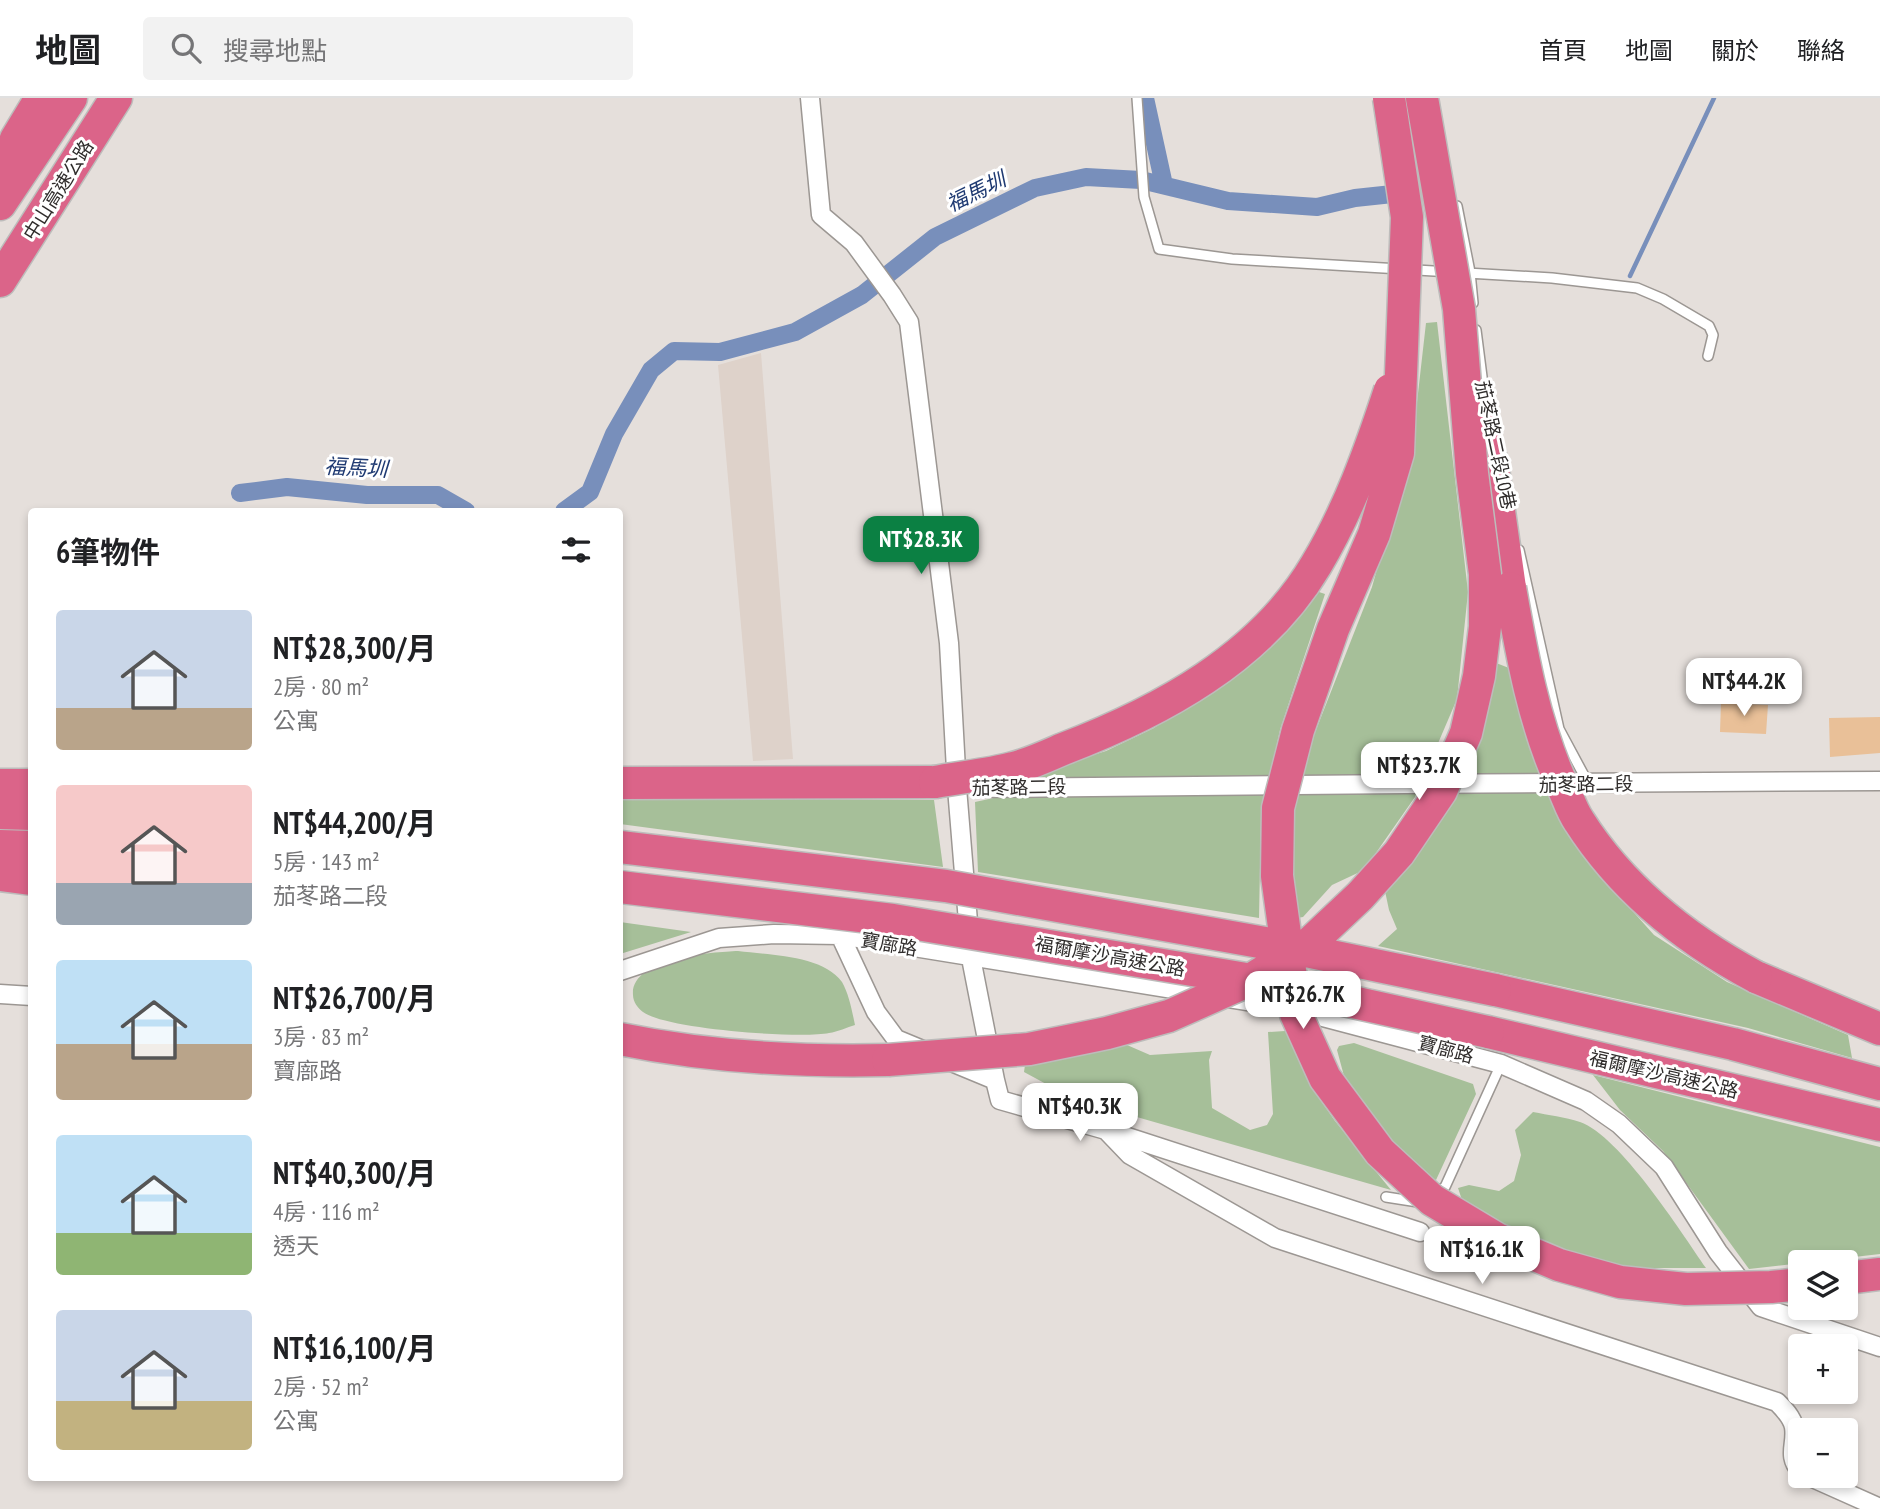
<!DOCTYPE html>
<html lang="zh-TW">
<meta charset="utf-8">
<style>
:root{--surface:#fff;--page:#f2f2f2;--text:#202124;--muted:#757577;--line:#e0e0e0;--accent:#0b8043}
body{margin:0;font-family:"PT Sans Narrow","Noto Sans TC",sans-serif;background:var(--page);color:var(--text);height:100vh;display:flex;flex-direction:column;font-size:26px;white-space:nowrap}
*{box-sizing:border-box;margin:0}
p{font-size:23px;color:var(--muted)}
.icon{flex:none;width:38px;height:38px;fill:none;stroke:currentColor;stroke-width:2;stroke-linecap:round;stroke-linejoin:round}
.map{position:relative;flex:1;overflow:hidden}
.panel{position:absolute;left:28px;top:410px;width:595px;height:973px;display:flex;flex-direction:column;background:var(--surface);border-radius:7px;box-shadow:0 4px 10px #0003}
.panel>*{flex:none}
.tools{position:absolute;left:1788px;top:1152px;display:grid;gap:14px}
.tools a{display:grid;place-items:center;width:70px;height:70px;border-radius:7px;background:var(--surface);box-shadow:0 4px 10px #0003;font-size:35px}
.price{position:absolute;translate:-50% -60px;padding:0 16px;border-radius:14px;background:#fff;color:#222;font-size:23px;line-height:46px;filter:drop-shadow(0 2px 4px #0008)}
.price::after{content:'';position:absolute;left:50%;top:42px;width:21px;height:16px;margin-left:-10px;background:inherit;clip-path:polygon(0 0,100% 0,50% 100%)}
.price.active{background:var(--accent);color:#fff}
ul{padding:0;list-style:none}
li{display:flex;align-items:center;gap:21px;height:175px;padding:0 28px}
li span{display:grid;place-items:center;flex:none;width:196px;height:140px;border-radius:7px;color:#555}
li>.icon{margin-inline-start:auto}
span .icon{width:84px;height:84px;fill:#fffc;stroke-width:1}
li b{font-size:30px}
h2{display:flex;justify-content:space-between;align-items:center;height:84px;padding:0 28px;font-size:30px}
header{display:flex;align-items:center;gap:42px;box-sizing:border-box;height:98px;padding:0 35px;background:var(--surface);border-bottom:2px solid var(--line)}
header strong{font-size:33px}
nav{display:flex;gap:38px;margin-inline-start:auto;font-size:24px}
.search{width:490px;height:63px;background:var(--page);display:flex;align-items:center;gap:18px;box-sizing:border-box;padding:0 24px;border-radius:7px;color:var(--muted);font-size:26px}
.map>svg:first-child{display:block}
</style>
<header>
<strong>地圖</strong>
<div class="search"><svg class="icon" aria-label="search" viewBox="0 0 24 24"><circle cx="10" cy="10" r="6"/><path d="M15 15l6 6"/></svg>搜尋地點</div>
<nav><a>首頁</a><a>地圖</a><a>關於</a><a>聯絡</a></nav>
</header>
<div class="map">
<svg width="1880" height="1411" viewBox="0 0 1880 1411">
<rect width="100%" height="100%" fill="#e5dfdb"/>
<path fill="#ded2ca" d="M 761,255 L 793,661 L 753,663 L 718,267 Z"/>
<path fill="#a6bf99" d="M 1437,224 L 1468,494 L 1457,601 L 1415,699 L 1364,772 L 1332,787 L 1303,819 L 1297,820 L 1287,783 L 1290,725 L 1314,637 L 1372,489 L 1412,348 L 1426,225 Z
M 1316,493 L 1325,496 L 1280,632 L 1261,718 L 1259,820 L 978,774 L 975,704 L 1021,694 L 1021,679 L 1106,653 L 1154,630 L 1197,600 Z
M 1491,563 L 1509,570 L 1527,643 L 1556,711 L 1595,771 L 1654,837 L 1727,884 L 1848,937 L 1852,960 L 1748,930 L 1378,848 L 1397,831 L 1389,812 L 1385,793 Z
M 620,700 L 934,702 L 943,769 L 620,726 Z
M 620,824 L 691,834 L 620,856 Z
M 738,853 C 768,857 823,857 842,884 C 849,896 852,913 855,927 C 847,929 838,934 829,935 C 800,941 665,931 643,914 C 638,910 633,904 633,897 C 630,860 712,854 738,853 Z
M 1285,933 L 1304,963 L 1312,990 L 1335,1023 L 1391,1092 L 1060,997 L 1048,987 L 1024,974 L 1026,960 L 1127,947 L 1150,957 L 1212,953 L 1209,962 L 1212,1010 L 1250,1032 L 1267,1027 L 1273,1016 L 1268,934 Z
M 1354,945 L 1473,986 L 1476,996 L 1436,1082 L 1421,1075 L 1403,1058 L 1347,989 L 1337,952 L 1339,948 Z
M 1593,977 L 1880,1049 L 1880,1156 L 1749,1171 L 1663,1053 L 1620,1012 Z
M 1533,1014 C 1548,1017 1565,1019 1580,1024 C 1620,1038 1681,1134 1706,1170 L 1625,1170 L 1552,1151 L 1463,1105 L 1458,1090 L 1469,1087 L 1499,1093 L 1514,1083 L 1521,1057 L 1515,1032 Z"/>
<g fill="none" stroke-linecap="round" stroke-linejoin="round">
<path stroke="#788fbb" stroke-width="4.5" d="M 1630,178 L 1714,0"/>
<path stroke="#788fbb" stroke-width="18" d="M 1145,0 L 1164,87
M 240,395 L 287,389 L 367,397 L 438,397 L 466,413
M 564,413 L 590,394 L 614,336 L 651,272 L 674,253 L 720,254 L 795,234 L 862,197 L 935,139 L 1035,90 L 1086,79 L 1141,82 L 1228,103 L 1317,109 L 1355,100 L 1402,95 L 1432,84 L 1438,76"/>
</g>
<path fill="#e9c098" d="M 1721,605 L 1768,607 L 1766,636 L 1720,634 Z
M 1880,619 L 1880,655 L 1830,659 L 1829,620 Z"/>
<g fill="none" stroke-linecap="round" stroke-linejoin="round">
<g stroke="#9c9793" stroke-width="12">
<path id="service" d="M 1137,0 L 1144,99 L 1159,151 L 1232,161 L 1552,180 L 1637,190 L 1663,201 L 1709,228 L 1713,237 L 1708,258
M 1457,108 L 1470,174 L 1473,205
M 1476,232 L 1485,302
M 1519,452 L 1559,631 L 1588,685
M 1433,1095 L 1445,1089 L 1501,966
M 1386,1099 L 1418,1104 L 1421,1102"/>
</g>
<g stroke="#9c9793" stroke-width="21">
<path id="minor" d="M 810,0 L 821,117 L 854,145 L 892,197 L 909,224 L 949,545 L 957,690 L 971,860 L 995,982
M 978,690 C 1279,686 1579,685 1880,683
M 840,837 L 876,914 L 896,941 L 995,982 L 1000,1002 L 1106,1032 L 1420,1134
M 620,873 L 719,840 L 774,836 L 840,837 L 1289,910 L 1501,966 L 1586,1003 L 1619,1026 L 1664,1069 L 1718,1154 L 1761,1209 L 1880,1249
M 0,896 L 32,898
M 1106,1032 L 1130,1057 L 1275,1140 L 1777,1304 C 1784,1311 1792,1319 1794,1329 C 1797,1347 1786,1357 1801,1374
M 1806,1377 L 1880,1410"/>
</g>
<g stroke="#bdbcbb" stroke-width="35">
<path id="motorway" d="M 0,82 L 16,41 L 41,0
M 0,106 L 71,0
M 0,183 L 116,0
M 1473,303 L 1492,364 L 1510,490
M 620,685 L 935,684
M 0,687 L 32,687
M 0,715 L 32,716
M 0,748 L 32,749
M 0,777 L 32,781
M 1756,879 L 1880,931
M 1495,892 L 1733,946 L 1880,986
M 1488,934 L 1880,1027
M 620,941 C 708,959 798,964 888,962
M 1846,1180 L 1880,1176"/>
</g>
<use href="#service" stroke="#fff" stroke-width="9"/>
<use href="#minor" stroke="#fff" stroke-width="18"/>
<use href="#motorway" stroke="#db6489" stroke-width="32"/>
<g stroke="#bdbcbb" stroke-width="35" stroke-linecap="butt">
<path id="motorway-bridge" d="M 1389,0 L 1407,119 L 1398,355 L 1374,436 L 1333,531 L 1298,632 L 1278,710 L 1277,778 L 1296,916 L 1325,980 L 1380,1054 L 1432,1102 L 1497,1141 L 1559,1167 L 1620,1184 L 1686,1191 L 1771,1189 L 1801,1186
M 1510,490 C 1522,558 1534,626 1563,689 C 1568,700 1572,713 1579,723 C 1623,792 1685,841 1756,879
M 935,684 C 960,679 988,677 1013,670 C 1030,666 1047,658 1063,651 C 1160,614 1261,560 1316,467 C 1349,412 1370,353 1390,292
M 620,749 L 946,788 L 1287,849 L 1495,892
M 620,789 L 893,822 L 1258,883 L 1488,934
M 888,962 L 1029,951 L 1107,935 L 1169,918 L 1250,882 L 1310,845 L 1360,798 L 1399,755 L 1441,693 L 1466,635 L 1479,578 L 1485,529 L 1485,476 L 1472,375 L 1459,211 L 1422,0"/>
</g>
<use href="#motorway-bridge" stroke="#db6489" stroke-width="32"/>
</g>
<g text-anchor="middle" stroke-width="6" stroke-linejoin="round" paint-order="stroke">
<g font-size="19" fill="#302d2c" stroke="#fff">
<text transform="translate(58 92) rotate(-58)" y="7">中山高速公路</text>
<text transform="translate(1496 347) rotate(78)" y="7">茄苳路二段10巷</text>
<text transform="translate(1586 686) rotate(-1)" y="7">茄苳路二段</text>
<text transform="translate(1019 689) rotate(-1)" y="7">茄苳路二段</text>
<text transform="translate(889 846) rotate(10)" y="7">寶廍路</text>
<text transform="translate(1110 858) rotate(10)" y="7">福爾摩沙高速公路</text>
<text transform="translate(1446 951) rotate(15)" y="7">寶廍路</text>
<text transform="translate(1664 976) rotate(13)" y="7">福爾摩沙高速公路</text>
</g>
<g font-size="21" font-style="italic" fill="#1f3a72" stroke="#fff">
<text transform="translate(976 94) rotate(-26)" y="7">福馬圳</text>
<text transform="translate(356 370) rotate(3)" y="7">福馬圳</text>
</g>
</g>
</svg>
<div class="tools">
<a><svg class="icon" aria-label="layers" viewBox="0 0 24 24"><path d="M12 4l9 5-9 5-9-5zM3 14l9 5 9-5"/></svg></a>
<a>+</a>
<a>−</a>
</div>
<b class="price active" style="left:921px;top:478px">NT$28.3K</b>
<b class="price" style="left:1744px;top:620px">NT$44.2K</b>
<b class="price" style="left:1419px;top:704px">NT$23.7K</b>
<b class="price" style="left:1303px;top:933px">NT$26.7K</b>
<b class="price" style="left:1080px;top:1045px">NT$40.3K</b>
<b class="price" style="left:1482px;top:1188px">NT$16.1K</b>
<section class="panel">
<h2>6筆物件<svg class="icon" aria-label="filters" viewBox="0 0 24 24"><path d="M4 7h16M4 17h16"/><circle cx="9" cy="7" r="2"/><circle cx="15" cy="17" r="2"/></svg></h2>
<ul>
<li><span style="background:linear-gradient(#c9d6e8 70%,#b9a48a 0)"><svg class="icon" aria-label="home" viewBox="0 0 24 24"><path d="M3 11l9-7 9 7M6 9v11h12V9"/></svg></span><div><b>NT$28,300/月</b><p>2房 · 80 m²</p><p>公寓</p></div></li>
<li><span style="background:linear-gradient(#f6c9c9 70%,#9aa5b1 0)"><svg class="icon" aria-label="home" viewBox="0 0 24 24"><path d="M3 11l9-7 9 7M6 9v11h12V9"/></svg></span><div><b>NT$44,200/月</b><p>5房 · 143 m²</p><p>茄苳路二段</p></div></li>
<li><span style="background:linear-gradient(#bfe0f5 60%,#b9a48a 0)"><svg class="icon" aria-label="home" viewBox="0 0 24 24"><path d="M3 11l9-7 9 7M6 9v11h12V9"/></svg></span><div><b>NT$26,700/月</b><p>3房 · 83 m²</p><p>寶廍路</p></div></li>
<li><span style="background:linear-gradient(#bfe0f5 70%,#8fb573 0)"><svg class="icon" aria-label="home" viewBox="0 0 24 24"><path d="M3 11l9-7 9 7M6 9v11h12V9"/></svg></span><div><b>NT$40,300/月</b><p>4房 · 116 m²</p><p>透天</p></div></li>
<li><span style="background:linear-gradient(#c9d6e8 65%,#c2b280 0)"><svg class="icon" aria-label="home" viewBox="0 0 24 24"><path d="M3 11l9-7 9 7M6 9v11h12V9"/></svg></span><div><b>NT$16,100/月</b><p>2房 · 52 m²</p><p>公寓</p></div></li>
</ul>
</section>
</div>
